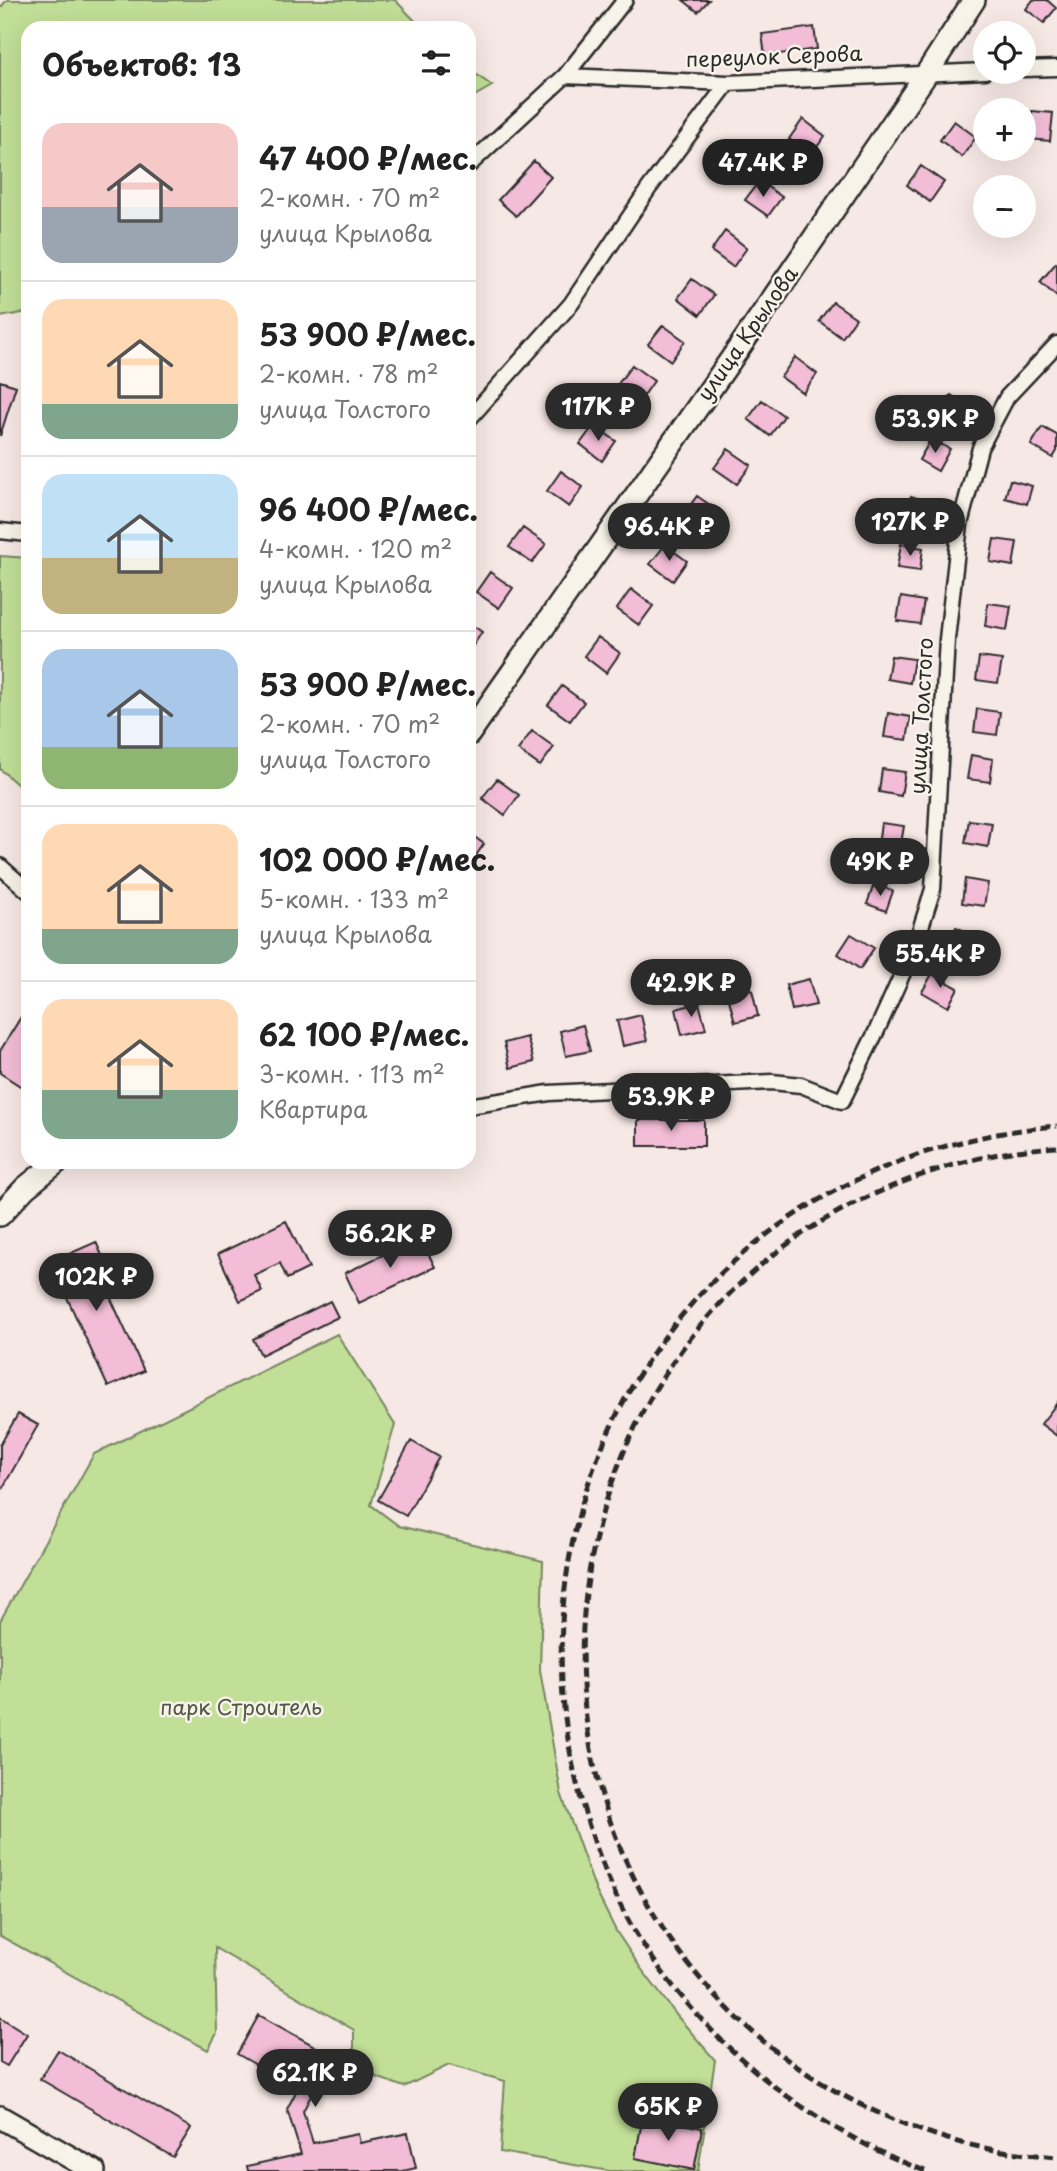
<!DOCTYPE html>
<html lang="ru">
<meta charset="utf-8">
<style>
:root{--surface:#fff;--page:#f2f2f2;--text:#222;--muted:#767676;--line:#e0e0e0;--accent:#2b2b2b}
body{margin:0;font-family:"Playpen Sans",sans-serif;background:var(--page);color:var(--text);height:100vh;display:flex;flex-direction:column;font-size:26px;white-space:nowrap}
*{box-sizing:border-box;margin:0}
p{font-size:23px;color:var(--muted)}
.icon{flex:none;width:38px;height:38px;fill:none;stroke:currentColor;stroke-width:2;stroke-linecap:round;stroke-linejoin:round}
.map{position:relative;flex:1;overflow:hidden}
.side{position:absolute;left:21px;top:21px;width:455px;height:1148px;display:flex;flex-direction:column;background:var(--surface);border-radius:21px;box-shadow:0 7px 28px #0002}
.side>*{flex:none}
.fabs{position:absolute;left:973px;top:21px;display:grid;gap:14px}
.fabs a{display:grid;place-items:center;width:63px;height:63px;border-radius:50%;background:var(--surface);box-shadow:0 7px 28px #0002;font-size:35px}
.price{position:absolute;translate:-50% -60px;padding:0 16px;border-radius:24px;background:var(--accent);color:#fff;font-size:23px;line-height:46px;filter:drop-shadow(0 2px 4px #0008)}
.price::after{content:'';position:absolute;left:50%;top:42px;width:21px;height:16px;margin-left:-10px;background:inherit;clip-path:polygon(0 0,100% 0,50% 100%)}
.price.on{background:#222;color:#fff}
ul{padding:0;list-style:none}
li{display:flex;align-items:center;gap:21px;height:175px;padding:0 21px}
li+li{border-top:2px solid var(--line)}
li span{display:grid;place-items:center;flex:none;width:196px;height:140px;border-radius:21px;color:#555}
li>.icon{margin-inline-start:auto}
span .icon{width:84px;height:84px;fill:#fffc;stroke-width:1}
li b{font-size:30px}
h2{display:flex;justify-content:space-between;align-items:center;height:84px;padding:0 21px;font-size:30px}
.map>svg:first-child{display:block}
</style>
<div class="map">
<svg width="1057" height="2171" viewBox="0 0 1057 2171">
<rect width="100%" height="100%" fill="#f6e8e5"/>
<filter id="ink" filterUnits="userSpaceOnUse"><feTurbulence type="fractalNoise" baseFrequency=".0143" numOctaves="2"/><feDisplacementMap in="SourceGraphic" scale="14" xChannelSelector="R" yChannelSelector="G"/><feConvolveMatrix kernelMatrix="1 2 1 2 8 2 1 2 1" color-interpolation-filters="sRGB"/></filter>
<g filter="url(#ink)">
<path fill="#c1df97" stroke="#768561" stroke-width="2" d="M 7,0 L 395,0 L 422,28 L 28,28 L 28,312 L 0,317 L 0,8 Z
M 469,69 L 492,86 L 469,99 Z
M 0,556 L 28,558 L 28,794 L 0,769 Z
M 337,1334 L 395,1425 L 371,1505 L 399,1526 L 543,1561 L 540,1670 L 561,1793 L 596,1891 L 616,1931 L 640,1967 L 678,2017 L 715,2060 L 698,2171 L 609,2171 L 500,2152 L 505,2081 L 449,2065 L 404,2087 L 354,2069 L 354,2030 L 215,1948 L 217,2033 L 208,2050 L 0,1936 L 0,1621 L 94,1454 Z"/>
<path fill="#f3bdd7" stroke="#2b2b2b" stroke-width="2" d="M 683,0 L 709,0 L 698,12 Z
M 1033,0 L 1047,0 L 1056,8 L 1044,23 L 1026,9 Z
M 814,27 L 817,49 L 765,56 L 762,34 Z
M 1032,111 L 1053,113 L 1050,141 L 1029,139 Z
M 803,119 L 825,136 L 811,155 L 789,139 Z
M 954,121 L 976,137 L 962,157 L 940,140 Z
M 534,161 L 551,177 L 516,216 L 498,200 Z
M 921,166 L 944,182 L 930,202 L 907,185 Z
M 759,181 L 782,197 L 768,216 L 745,200 Z
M 725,231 L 747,248 L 733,267 L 711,251 Z
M 1056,263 L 1057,264 L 1057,297 L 1040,282 Z
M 692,279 L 714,295 L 700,315 L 678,298 Z
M 833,302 L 856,318 L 842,338 L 819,321 Z
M 663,325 L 685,341 L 671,361 L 648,344 Z
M 795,357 L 817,374 L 803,393 L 781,377 Z
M 632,365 L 654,381 L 640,401 L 618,384 Z
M 0,381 L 16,386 L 0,436 Z
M 951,395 L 969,407 L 959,422 L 940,410 Z
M 762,400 L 784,416 L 770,436 L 748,419 Z
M 594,425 L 616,441 L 602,461 L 580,444 Z
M 1042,427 L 1057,435 L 1057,451 L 1053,458 L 1031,445 Z
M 931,439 L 950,449 L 938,471 L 919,460 Z
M 728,449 L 751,465 L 737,484 L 714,468 Z
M 561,471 L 583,487 L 569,507 L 547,491 Z
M 1010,480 L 1032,486 L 1027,504 L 1005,498 Z
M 697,496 L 720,512 L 706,531 L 683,515 Z
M 911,496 L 932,503 L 924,525 L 903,517 Z
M 523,528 L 546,544 L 532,563 L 509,547 Z
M 994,539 L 1017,542 L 1013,566 L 990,562 Z
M 901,544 L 923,548 L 920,571 L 897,568 Z
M 665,545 L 687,561 L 673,581 L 650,564 Z
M 490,572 L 513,588 L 499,608 L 476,592 Z
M 631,589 L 653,606 L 639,625 L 617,609 Z
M 901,597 L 924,601 L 920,624 L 897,621 Z
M 988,603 L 1011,606 L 1007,630 L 985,626 Z
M 469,623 L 482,632 L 469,652 Z
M 598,637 L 620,653 L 606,673 L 584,656 Z
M 891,656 L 914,659 L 910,683 L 887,679 Z
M 979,657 L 1002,660 L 998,683 L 976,680 Z
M 562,686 L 584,702 L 570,721 L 548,705 Z
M 977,709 L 1000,712 L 997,735 L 974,732 Z
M 888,713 L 911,717 L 907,740 L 884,737 Z
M 532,731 L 554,747 L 540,766 L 518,750 Z
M 971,755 L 993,759 L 990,782 L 967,779 Z
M 882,769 L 905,772 L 901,796 L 879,792 Z
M 497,779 L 519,795 L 505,815 L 482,798 Z
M 969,820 L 992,823 L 988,847 L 965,843 Z
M 881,823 L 904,826 L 900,850 L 878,846 Z
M 469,833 L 484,844 L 470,864 L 469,863 Z
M 965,879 L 988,883 L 984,906 L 962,903 Z
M 874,884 L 893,891 L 886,911 L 867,904 Z
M 956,927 L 976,936 L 968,955 L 948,947 Z
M 851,934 L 874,948 L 860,969 L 838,954 Z
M 932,974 L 958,988 L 948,1007 L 922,992 Z
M 809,979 L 816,1005 L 792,1010 L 786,985 Z
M 752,990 L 758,1016 L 735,1022 L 728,996 Z
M 699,1003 L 706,1029 L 682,1035 L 676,1009 Z
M 641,1015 L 647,1041 L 623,1046 L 617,1021 Z
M 21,1017 L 28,1022 L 28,1084 L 25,1089 L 0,1073 L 0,1051 Z
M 583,1025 L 590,1051 L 566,1056 L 560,1031 Z
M 527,1037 L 534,1062 L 510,1068 L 504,1043 Z
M 638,1120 L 704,1120 L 704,1146 L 638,1146 Z
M 286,1221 L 309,1268 L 287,1279 L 280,1263 L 254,1275 L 262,1291 L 240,1301 L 218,1254 Z
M 420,1237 L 435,1267 L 359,1303 L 345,1273 Z
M 96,1242 L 104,1260 L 95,1264 L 144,1371 L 108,1387 L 59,1280 L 52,1283 L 44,1265 Z
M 330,1301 L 338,1317 L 261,1355 L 253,1339 Z
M 1057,1403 L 1057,1436 L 1041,1424 Z
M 18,1414 L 38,1425 L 0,1493 L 0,1445 Z
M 411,1441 L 439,1457 L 406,1516 L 378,1500 Z
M 259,2015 L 332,2056 L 303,2111 L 313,2143 L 358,2134 L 360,2143 L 408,2133 L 416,2168 L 403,2171 L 248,2171 L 247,2166 L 301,2154 L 287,2109 L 298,2088 L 278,2077 L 275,2082 L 255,2070 L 258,2066 L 237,2054 Z
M 0,2017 L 27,2034 L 7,2066 L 0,2062 Z
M 58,2050 L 191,2128 L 173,2157 L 40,2079 Z
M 643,2116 L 702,2128 L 694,2170 L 635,2158 Z"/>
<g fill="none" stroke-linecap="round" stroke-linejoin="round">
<g stroke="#2b2b2b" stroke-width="19">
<path id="street" d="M 1024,69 L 1057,68
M 565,76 L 728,83 L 985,71
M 469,165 L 565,76 L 625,0
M 469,419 L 571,304 L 649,188 L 728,83
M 0,531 L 28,534
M 0,866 L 28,891
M 469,1106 L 549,1093 L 772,1082 L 801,1085 L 842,1101 L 877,1030 L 915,946 L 933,889 L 947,639 L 960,524 L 980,448 L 1007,397 L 1057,344"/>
</g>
<g stroke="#2b2b2b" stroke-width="26">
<path id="secondary" d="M 469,734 L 739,348 L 927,73 L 974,0
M 0,1215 L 25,1188 L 57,1162
M 0,2117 L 94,2171"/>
</g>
<use href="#street" stroke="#f7f3e8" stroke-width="14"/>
<use href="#secondary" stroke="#f7f3e8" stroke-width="21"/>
<path stroke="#2b2b2b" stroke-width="5" stroke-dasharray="10 5" stroke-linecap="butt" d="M 1057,1147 C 990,1151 933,1168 872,1195 C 761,1245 674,1336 626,1447 C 502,1735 651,2052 951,2140 C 985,2150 1022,2154 1057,2157
M 925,2171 C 808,2126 711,2048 642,1943 C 619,1908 603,1868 590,1829 C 520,1619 579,1387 752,1246 C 838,1176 946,1135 1057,1126"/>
</g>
</g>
<g text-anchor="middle" stroke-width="5" stroke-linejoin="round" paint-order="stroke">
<g font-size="21" fill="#2b2b2b" stroke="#f7f3e8">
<text transform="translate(774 57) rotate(-2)" y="7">переулок Серова</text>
<text transform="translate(748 334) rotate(-55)" y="7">улица Крылова</text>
<text transform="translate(922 716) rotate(-87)" y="7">улица Толстого</text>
</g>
<g font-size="21" fill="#505846" stroke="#f7f3e8">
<text x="241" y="1715">парк Строитель</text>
</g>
</g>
</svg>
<div class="fabs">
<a><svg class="icon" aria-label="locate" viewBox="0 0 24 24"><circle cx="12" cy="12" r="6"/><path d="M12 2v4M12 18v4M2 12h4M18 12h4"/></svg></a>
<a>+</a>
<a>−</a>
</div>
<b class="price on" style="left:763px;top:199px">47.4K ₽</b>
<b class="price" style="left:598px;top:443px">117K ₽</b>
<b class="price" style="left:935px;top:455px">53.9K ₽</b>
<b class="price" style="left:910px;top:558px">127K ₽</b>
<b class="price" style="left:669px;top:563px">96.4K ₽</b>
<b class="price" style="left:880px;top:898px">49K ₽</b>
<b class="price" style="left:940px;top:990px">55.4K ₽</b>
<b class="price" style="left:691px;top:1019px">42.9K ₽</b>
<b class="price" style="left:671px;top:1133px">53.9K ₽</b>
<b class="price" style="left:390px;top:1270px">56.2K ₽</b>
<b class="price" style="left:96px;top:1313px">102K ₽</b>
<b class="price" style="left:315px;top:2109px">62.1K ₽</b>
<b class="price" style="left:668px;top:2143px">65K ₽</b>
<section class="side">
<h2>Объектов: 13<svg class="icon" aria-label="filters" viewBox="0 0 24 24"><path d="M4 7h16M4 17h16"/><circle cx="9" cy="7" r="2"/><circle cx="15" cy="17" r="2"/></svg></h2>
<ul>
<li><span style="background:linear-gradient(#f6c9c9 60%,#9aa5b1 0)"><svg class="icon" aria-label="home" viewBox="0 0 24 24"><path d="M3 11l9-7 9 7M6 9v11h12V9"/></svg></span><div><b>47 400 ₽/мес.</b><p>2-комн. · 70 m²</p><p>улица Крылова</p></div></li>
<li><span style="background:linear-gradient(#ffd9b3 75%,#7fa58c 0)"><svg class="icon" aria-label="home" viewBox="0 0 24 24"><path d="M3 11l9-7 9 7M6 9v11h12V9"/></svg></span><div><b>53 900 ₽/мес.</b><p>2-комн. · 78 m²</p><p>улица Толстого</p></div></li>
<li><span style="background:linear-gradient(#bfe0f5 60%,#c2b280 0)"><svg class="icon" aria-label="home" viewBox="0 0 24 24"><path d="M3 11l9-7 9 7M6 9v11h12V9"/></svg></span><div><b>96 400 ₽/мес.</b><p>4-комн. · 120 m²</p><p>улица Крылова</p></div></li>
<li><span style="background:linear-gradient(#a9c7e8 70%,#8fb573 0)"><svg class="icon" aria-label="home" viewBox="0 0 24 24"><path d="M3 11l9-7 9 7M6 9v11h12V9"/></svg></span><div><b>53 900 ₽/мес.</b><p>2-комн. · 70 m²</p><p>улица Толстого</p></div></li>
<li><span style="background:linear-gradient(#ffd9b3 75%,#7fa58c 0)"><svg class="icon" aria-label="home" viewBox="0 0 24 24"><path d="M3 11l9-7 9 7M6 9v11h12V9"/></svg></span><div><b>102 000 ₽/мес.</b><p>5-комн. · 133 m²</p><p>улица Крылова</p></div></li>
<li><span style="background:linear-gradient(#ffd9b3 65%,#7fa58c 0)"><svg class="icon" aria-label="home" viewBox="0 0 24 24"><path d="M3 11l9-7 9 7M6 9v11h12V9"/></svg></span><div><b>62 100 ₽/мес.</b><p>3-комн. · 113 m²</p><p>Квартира</p></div></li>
</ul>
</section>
</div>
